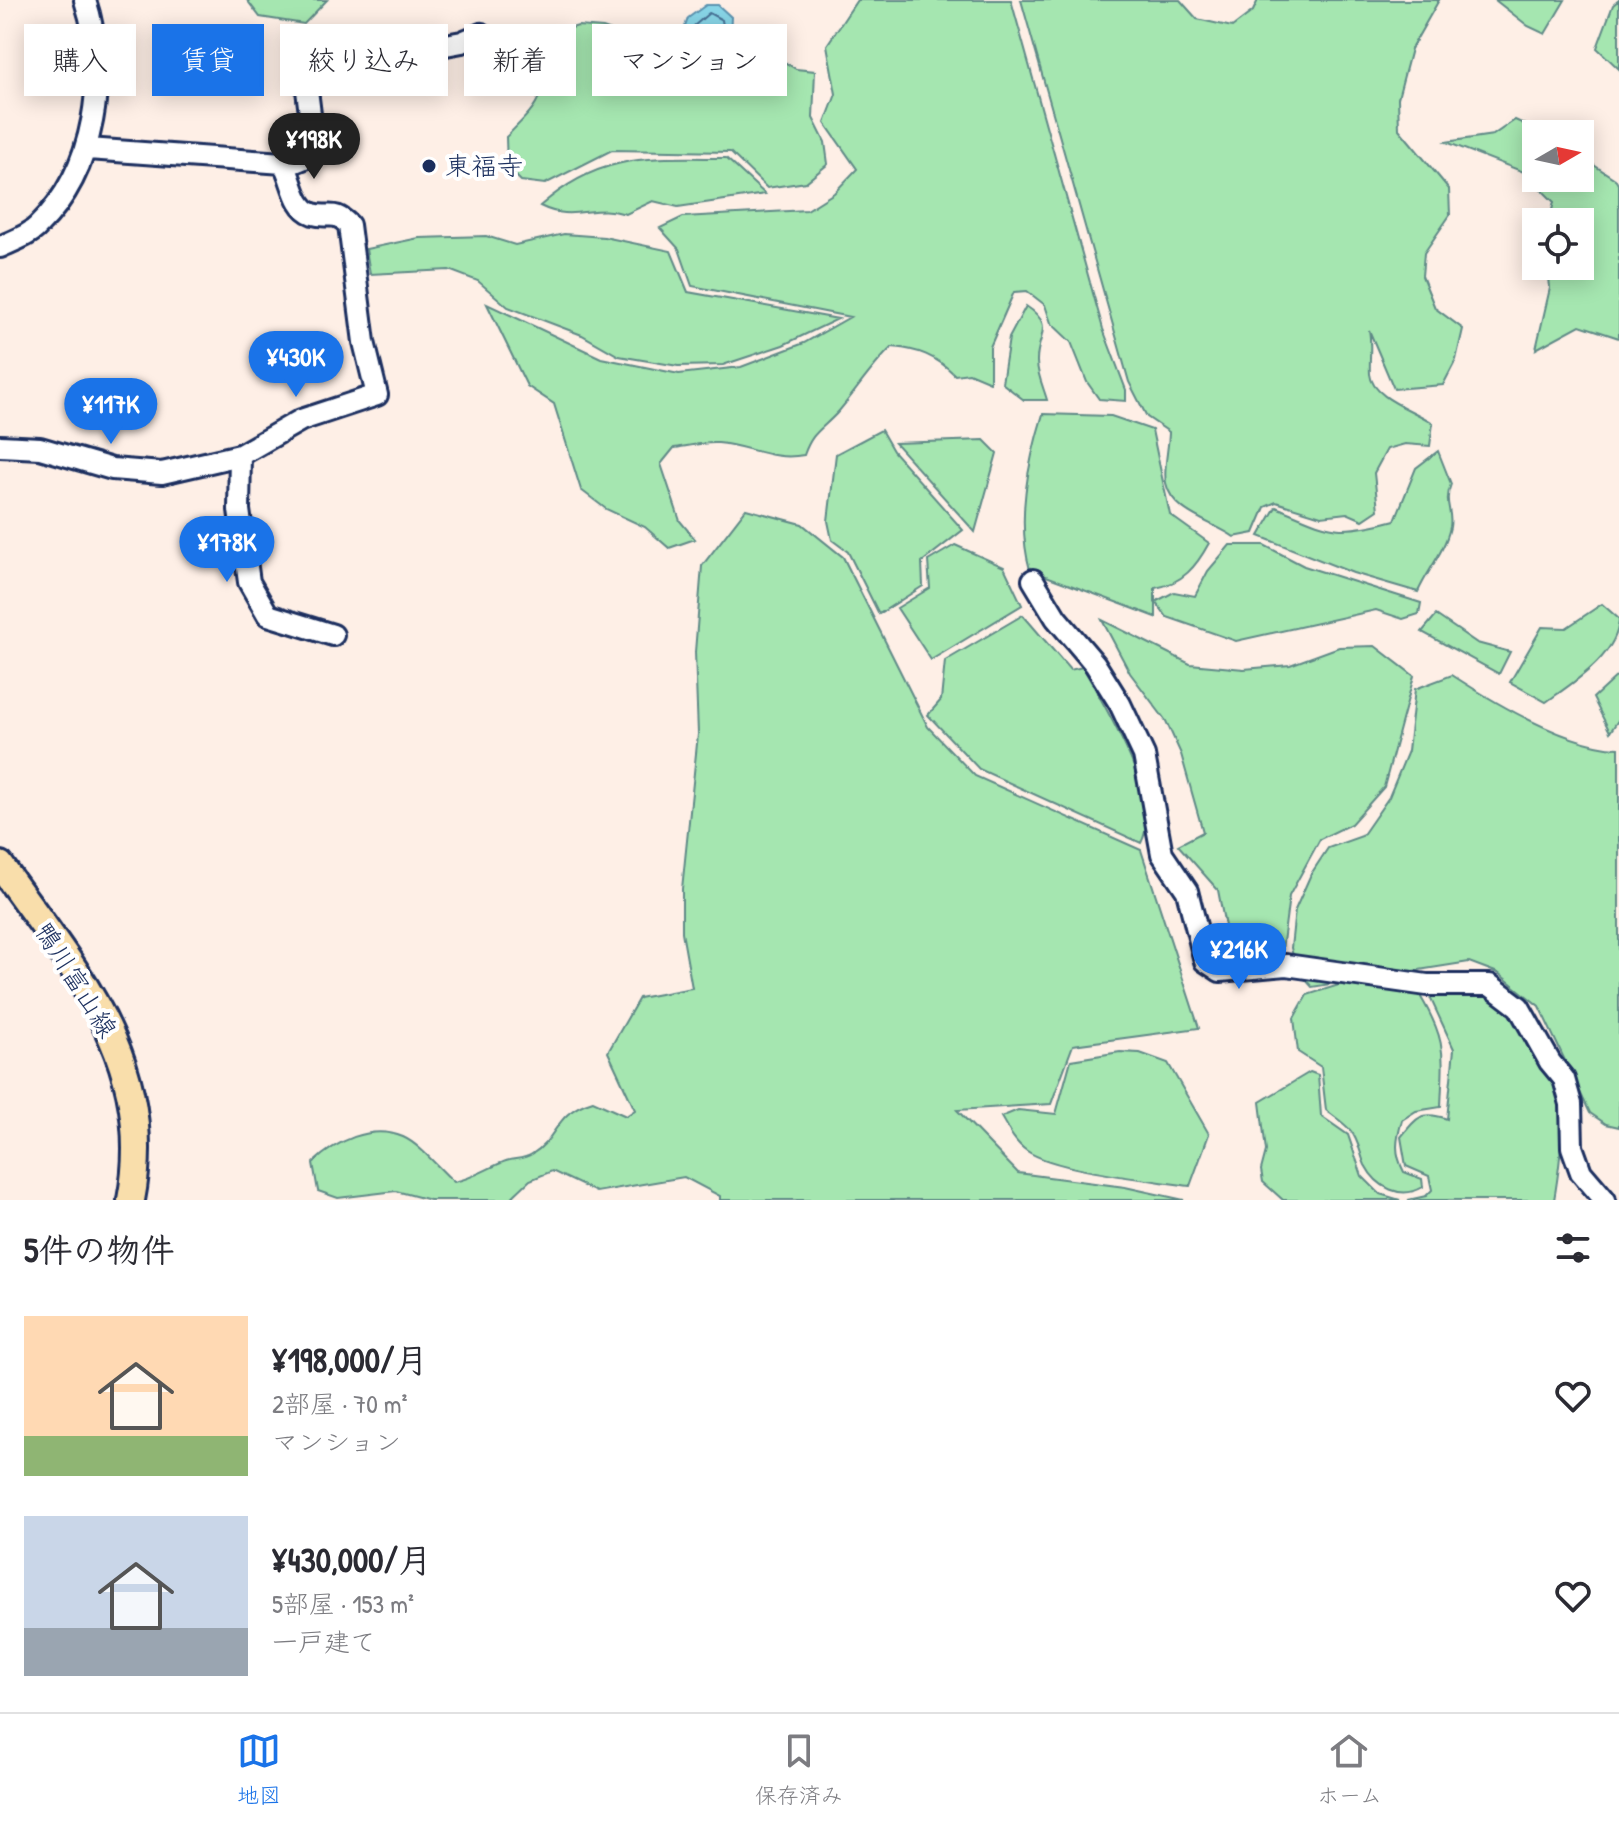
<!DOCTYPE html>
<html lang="ja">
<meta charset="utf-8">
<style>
:root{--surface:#fff;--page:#f2f2f3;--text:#2b2b33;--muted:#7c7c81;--line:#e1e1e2;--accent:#1a73e8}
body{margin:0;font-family:"Patrick Hand","Klee One",sans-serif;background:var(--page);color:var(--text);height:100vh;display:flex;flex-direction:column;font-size:30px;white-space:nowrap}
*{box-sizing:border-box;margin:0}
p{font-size:26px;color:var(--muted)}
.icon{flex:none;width:44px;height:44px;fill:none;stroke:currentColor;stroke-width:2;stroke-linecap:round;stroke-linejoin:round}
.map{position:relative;height:1200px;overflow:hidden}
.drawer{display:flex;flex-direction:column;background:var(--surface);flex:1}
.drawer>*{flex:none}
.guide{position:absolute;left:24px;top:24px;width:800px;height:72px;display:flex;gap:16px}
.needle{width:52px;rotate:81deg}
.tools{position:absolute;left:1522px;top:120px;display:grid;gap:16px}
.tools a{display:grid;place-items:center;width:72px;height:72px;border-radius:0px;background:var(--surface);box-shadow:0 4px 20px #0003;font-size:40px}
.price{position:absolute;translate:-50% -68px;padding:0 18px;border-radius:28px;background:var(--accent);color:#fff;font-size:26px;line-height:52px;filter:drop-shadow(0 2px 4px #0008)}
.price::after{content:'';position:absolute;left:50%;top:48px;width:24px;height:18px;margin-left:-12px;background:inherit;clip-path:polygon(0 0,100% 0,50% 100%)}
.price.on{background:#222;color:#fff}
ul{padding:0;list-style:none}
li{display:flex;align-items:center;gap:24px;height:200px;padding:0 24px}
li span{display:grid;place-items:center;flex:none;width:224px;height:160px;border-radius:0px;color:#555}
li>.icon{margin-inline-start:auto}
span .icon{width:96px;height:96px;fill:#fffc;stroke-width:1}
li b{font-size:34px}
h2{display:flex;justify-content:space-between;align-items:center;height:96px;padding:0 24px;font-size:34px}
.tag{padding:0 28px;border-radius:0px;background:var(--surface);box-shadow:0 4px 20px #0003;font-size:28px;line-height:72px}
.tag.on{background:var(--accent);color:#fff}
.tabs{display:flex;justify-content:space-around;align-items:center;height:112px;border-top:2px solid var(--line);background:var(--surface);font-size:22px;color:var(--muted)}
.tabs a{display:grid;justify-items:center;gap:4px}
.tabs .on{color:var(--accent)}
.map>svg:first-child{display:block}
</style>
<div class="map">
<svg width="1619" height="1200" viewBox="0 0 1619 1200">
<rect width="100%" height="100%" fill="#feefe6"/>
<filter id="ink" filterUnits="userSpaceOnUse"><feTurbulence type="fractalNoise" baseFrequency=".0125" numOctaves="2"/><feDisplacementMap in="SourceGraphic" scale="16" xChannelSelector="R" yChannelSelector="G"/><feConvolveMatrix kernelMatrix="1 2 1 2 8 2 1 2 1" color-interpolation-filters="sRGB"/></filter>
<g filter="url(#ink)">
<path fill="#a5e6b0" stroke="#608a87" stroke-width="2" d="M 247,0 L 327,0 L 304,24 L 260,17 Z
M 857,0 L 1011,0 L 1103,329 L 1126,390 L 1126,401 L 1099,399 L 1087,382 L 1071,342 L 1051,323 L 1045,305 L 1027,291 L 1014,292 L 990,347 L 990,382 L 969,373 L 955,375 C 936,356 918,349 892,347 C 871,367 857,390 839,411 C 822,430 813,430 804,455 C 772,461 750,446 718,443 C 704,442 688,446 674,448 L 661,464 L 680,521 L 695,539 L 669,548 L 645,527 L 606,509 L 581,490 L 554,404 L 527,386 L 487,304 L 601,358 L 679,374 L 741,367 L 804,343 L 850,317 L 692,286 L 679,249 L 660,228 L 683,217 L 807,210 L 834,193 L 857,169 L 825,123 L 836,94 L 827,45 Z
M 1021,0 L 1180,0 L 1197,19 L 1232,27 L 1253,11 L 1258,0 L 1439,0 L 1411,49 L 1398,98 L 1399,129 L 1449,189 L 1450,215 L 1424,253 L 1422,276 L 1435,308 L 1463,329 L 1456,360 L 1443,385 L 1394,389 L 1369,330 C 1372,345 1369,359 1370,374 C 1372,398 1414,410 1433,423 L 1430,446 L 1405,444 L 1387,449 L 1374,473 L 1378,510 L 1363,520 L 1347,513 L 1321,516 L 1276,502 L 1265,507 L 1254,533 L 1234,537 C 1213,522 1172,513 1166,483 C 1163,469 1169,447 1169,432 L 1147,417 L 1129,382 Z
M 1495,0 L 1565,0 L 1545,34 L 1528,26 Z
M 1619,0 L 1619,69 L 1597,48 L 1613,5 Z
M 578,26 L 603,28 L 631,38 L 667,70 L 697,87 L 724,78 L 747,57 L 771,54 L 796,69 L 815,71 L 813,118 L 825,142 L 828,164 L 806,182 L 767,188 L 730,152 L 612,150 L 545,184 L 521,181 L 507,167 L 506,137 C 538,105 556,90 525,48 L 540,37 Z
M 1515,120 L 1546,134 L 1536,134 L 1536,178 L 1580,178 L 1580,156 L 1615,179 L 1619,186 L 1619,338 L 1580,325 L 1536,349 L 1550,288 L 1548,266 L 1580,266 L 1580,222 L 1549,222 L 1554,202 L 1524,172 L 1446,142 L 1493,135 Z
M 726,158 L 765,194 L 678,207 L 653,201 L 626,214 C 592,203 574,223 540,206 C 601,152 650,158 726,158 Z
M 564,234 L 604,237 L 671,251 L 688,292 L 838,319 L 783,345 L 723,365 L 678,366 L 619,356 L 582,335 L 508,307 L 478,281 L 449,270 L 370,274 L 366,249 L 419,238 L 486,236 L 515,245 Z
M 1026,306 C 1057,326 1036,336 1037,362 C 1037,374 1044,389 1047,400 L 1024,400 L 1002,383 L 1009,338 Z
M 1043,414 L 1111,416 L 1152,430 L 1170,515 L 1209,543 C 1196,567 1183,583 1155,588 L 1155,602 L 1174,592 L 1195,596 L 1208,571 L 1230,545 L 1264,545 L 1304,566 L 1421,603 L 1419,614 L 1403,619 L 1376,610 L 1236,641 L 1167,617 L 1156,602 L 1156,617 L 1030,570 C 1016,520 1028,463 1043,414 Z
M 881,430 L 893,451 L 963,530 L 922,562 L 923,586 L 879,614 L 848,552 L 832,540 L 828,521 L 836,454 Z
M 984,440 L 997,453 L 975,532 L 895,443 Z
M 1438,451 L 1451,484 C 1443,504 1453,510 1450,527 C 1445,551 1427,571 1418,592 L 1353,573 L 1259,536 L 1276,507 C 1331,530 1335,536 1395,520 L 1416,468 Z
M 746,509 L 802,524 L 843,557 L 928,727 L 975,776 L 1141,850 L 1199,1028 L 1073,1045 L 1051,1104 L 957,1110 L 1018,1173 L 1125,1187 L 1184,1200 L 720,1200 L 720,1196 L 684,1177 L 596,1192 L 552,1171 L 530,1180 L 509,1200 L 430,1200 L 396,1191 L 338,1198 L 318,1191 L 313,1163 C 335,1142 371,1123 403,1137 C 421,1145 439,1169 454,1182 C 473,1178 484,1170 501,1163 C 510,1158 523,1160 532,1154 C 559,1138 553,1113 593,1101 L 626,1116 L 635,1110 L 608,1052 L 639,998 L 692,988 L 682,932 L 682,889 L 698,734 L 695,652 L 702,566 Z
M 955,545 L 1004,567 L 1022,605 L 931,660 L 897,608 L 930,588 L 928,561 Z
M 1602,604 L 1619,619 C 1618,655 1574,682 1546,702 L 1510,682 L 1542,627 L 1566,628 Z
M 1023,615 L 1070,670 L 1083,667 C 1104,706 1164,800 1141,843 L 979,769 L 928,715 L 941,700 L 945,661 Z
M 1436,615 L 1477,643 L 1510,652 L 1499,674 L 1422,632 Z
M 1102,620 L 1190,664 L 1244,669 L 1290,665 L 1339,647 L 1375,646 L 1414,676 L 1384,787 L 1351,824 L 1320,839 L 1289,896 L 1281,958 L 1232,963 L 1218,890 L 1178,845 L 1203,832 L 1181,754 L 1166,721 L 1130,673 Z
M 1619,674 L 1619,719 L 1610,732 L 1593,698 Z
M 1452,675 C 1495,703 1568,746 1619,748 L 1619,1127 L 1606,1124 L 1590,1113 L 1539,1006 L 1498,973 L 1469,962 L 1312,987 L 1297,970 L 1291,948 L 1295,910 L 1311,874 L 1328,848 L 1362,836 L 1389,797 L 1408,751 L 1415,689 Z
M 1342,984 L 1419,994 C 1448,1042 1443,1054 1441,1107 L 1416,1111 L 1402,1120 C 1396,1141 1394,1152 1404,1172 L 1422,1179 L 1423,1187 C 1401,1200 1377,1188 1365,1165 C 1360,1154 1359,1140 1350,1130 C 1343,1122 1333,1116 1326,1110 L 1321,1067 L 1298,1052 L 1294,1018 L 1307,995 Z
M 1486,990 C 1563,1061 1571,1100 1554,1200 L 1408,1200 L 1426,1196 L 1432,1190 L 1429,1176 L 1406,1166 L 1401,1137 C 1417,1117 1422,1110 1447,1119 L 1454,1049 L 1429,995 Z
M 1120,1052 L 1140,1053 L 1168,1063 L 1209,1134 L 1190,1186 C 1152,1180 1056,1171 1027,1151 C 1015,1143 1008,1129 1001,1117 L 1018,1110 L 1056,1114 L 1071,1060 Z
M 1310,1072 L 1318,1075 L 1321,1116 L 1348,1135 L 1362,1176 L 1380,1194 L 1400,1200 L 1283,1200 L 1263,1182 L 1261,1170 L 1266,1151 L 1260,1102 Z"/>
<path fill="#88d5e7" stroke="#5c93b0" stroke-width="2" d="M 706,5 L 718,5 L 731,17 C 731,34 724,48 710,58 L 701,57 L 685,27 L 688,18 Z"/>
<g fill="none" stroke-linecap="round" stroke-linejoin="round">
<path stroke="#477195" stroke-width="2" d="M 709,13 L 722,20 C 725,30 717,45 707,49 L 694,26 Z"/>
<g stroke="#1b2f5e" stroke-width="26">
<path id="minor" d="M 285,166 L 315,154 L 307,90 L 322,68 L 462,42 L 481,34 L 533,78
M 0,247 C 12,241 29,236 38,226 C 96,170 109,74 85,0
M 0,446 L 40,448 L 112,469 L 162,473 L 240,455 L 301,420 L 377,395 L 364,342 L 349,225 C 333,209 330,219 313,214 C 293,207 293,178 283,163 L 88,149
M 240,455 L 239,510 L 249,582 L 268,615 L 333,635
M 1033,580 L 1056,618 L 1095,664 L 1120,704 L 1144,755 L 1162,854 L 1187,891 L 1205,961 L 1220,971 L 1286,965 L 1427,985 L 1490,985 L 1519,1007 L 1550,1062 L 1564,1079 L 1571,1104 L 1572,1147 L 1581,1172 L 1605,1200"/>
</g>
<g stroke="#1b2f5e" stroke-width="32">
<path id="major" d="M 0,865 C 74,970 158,1061 131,1200"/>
</g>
<use href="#minor" stroke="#fff" stroke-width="20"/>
<use href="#major" stroke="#f9deab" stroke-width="26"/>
</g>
</g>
<circle fill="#1b2f5e" stroke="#fff" stroke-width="3" cx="429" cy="166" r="8"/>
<g text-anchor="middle" stroke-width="8" stroke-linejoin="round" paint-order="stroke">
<g font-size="26" fill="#1b2f5e" stroke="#fff" text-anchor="start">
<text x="445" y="175">東福寺</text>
</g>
<g font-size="26" fill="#1b2f5e" stroke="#fff">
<text transform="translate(76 980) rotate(58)" y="9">鴨川富山線</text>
</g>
</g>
</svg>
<div class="tools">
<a><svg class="needle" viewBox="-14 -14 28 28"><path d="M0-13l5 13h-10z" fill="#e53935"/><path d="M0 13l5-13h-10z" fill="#7c7c81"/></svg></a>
<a><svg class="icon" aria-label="locate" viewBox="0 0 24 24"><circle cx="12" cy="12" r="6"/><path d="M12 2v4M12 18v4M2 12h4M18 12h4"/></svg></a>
</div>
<b class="price on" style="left:314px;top:181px">¥198K</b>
<b class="price" style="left:296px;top:399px">¥430K</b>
<b class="price" style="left:111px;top:446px">¥117K</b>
<b class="price" style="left:227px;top:584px">¥178K</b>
<b class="price" style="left:1239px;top:991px">¥216K</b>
<div class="guide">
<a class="tag">購入</a>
<a class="tag on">賃貸</a>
<a class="tag">絞り込み</a>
<a class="tag">新着</a>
<a class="tag">マンション</a>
</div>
</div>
<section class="drawer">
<h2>5件の物件<svg class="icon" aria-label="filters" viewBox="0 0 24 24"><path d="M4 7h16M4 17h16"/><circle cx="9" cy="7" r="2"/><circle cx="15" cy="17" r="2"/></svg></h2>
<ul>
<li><span style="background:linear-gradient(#ffd9b3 75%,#8fb573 0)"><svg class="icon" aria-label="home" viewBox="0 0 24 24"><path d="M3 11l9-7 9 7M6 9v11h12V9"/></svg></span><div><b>¥198,000/月</b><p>2部屋 · 70 m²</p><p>マンション</p></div><svg class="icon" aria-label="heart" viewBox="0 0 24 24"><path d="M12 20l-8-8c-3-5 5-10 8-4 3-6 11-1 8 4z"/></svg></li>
<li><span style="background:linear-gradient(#c9d6e8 70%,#9aa5b1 0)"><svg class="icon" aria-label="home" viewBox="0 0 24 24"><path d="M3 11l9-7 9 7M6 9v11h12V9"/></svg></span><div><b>¥430,000/月</b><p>5部屋 · 153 m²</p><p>一戸建て</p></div><svg class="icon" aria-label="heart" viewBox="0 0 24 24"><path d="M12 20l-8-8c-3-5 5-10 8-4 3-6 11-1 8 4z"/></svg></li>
</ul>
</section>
<nav class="tabs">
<a class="on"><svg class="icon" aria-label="map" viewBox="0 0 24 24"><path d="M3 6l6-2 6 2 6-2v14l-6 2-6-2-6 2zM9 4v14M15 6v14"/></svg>地図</a>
<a><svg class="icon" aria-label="saved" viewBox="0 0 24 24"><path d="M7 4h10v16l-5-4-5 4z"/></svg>保存済み</a>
<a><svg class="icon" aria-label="home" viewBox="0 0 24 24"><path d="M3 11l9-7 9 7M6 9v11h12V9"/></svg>ホーム</a>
</nav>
